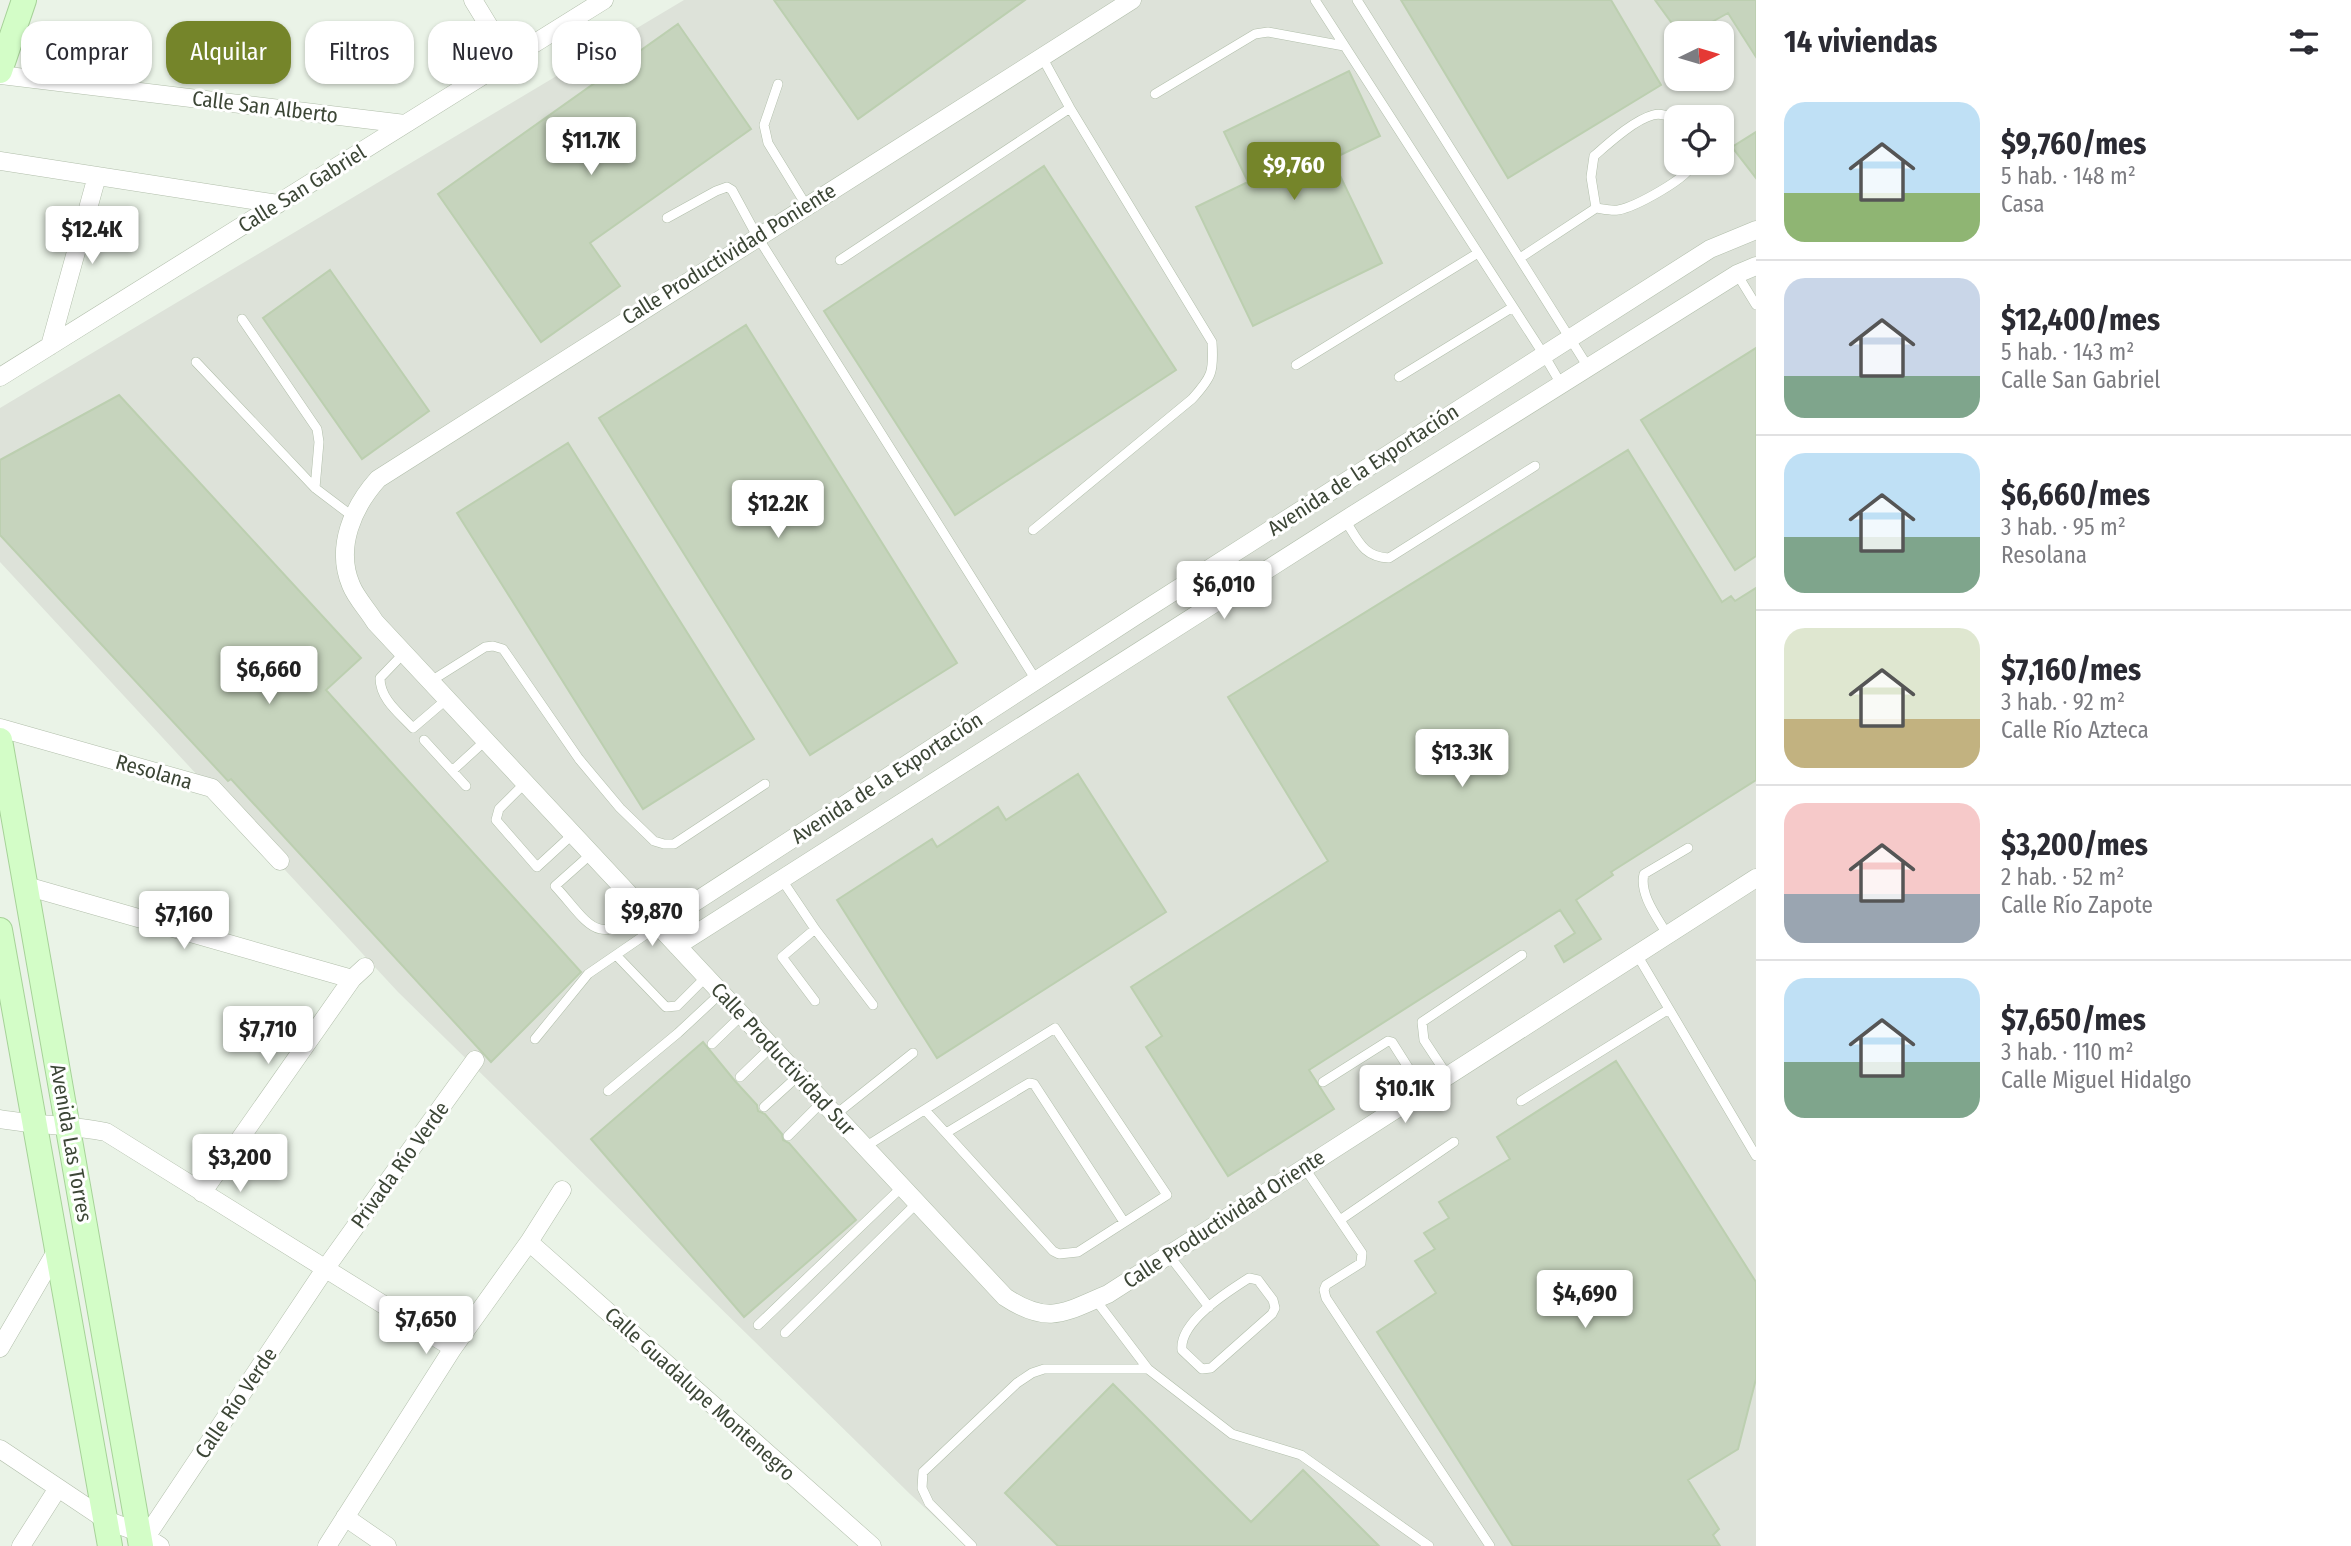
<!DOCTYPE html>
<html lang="es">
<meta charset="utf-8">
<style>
:root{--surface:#fff;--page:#f7f7f7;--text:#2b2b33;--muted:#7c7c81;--line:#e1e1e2;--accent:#75852a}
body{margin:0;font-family:"Fira Sans Condensed",sans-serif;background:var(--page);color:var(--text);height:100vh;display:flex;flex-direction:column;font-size:26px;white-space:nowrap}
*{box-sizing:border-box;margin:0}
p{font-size:23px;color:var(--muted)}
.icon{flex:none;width:38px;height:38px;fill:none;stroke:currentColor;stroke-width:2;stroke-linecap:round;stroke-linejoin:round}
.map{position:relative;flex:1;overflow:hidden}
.side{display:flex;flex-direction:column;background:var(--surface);width:595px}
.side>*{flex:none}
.banner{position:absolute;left:21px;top:21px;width:665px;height:63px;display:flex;gap:14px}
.needle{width:46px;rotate:85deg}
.tools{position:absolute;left:1664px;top:21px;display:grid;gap:14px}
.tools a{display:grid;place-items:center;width:70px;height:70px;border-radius:14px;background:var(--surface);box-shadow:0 2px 5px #0004;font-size:35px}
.price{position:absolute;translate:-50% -60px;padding:0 16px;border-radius:7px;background:#fff;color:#222;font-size:23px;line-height:46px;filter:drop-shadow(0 2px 4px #0008)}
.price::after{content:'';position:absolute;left:50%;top:42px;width:21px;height:16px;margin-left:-10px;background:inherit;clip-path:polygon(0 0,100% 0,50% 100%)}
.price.on{background:var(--accent);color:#fff}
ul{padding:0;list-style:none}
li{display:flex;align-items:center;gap:21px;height:175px;padding:0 28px}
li+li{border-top:2px solid var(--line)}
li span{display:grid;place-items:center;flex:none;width:196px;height:140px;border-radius:21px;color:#555}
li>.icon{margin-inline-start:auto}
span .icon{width:84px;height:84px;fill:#fffc;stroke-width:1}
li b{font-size:30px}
h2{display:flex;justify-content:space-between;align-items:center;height:84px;padding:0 28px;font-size:30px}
.pill{padding:0 24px;border-radius:21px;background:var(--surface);box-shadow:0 2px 5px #0004;font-size:24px;line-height:63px}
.pill.on{background:var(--accent);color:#fff}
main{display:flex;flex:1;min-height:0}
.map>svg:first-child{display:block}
</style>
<main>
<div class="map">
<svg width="1756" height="1546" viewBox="0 0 1756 1546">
<rect width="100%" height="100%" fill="#eaf3e7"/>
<path fill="#dde2d9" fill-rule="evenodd" d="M 684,0 L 1756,0 L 1756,1546 L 966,1546 L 910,1494 L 398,992 L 0,562 L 0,408 ZM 1676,33 L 1722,33 L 1722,79 L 1676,79 ZM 1676,117 L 1722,117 L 1722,163 L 1676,163 Z"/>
<path fill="#c6d4bd" stroke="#bccfb0" stroke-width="2" d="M 774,0 L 1025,0 L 858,119 Z
M 1401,0 L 1611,0 L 1661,85 L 1508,178 Z
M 1655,0 L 1756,0 L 1756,57 L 1728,13 L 1692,33 L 1679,33 Z
M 678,24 L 751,129 L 590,243 L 620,286 L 541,342 L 438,194 Z
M 1349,71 L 1380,136 L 1332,159 L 1382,263 L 1253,326 L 1196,207 L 1248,182 L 1224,132 Z
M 1756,132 L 1756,178 L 1732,147 Z
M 1044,166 L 1176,370 L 955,515 L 824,311 Z
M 330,270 L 429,411 L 362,459 L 263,318 Z
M 746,325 L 957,663 L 810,755 L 599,418 Z
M 1756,348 L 1756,556 L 1735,570 L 1641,420 Z
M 119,395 L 361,658 L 326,690 L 581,972 L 491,1062 L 231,779 L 228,781 L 0,535 L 0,460 Z
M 568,443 L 754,739 L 643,809 L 457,513 Z
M 1628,450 L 1722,602 L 1731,596 L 1735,601 L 1756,588 L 1756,780 L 1611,872 L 1613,875 L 1576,900 L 1601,939 L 1564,962 L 1555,946 L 1575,933 L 1560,910 L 1309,1070 L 1334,1109 L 1228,1176 L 1146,1047 L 1162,1036 L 1131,987 L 1328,861 L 1228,697 Z
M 1078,774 L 1166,912 L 937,1058 L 837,900 L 932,839 L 937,847 L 998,807 L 1006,820 Z
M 703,1042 L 735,1081 L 757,1105 L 758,1111 L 765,1114 L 782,1134 L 783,1140 L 789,1143 L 856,1220 L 744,1317 L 591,1139 Z
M 1616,1061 L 1756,1282 L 1756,1379 L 1738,1449 L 1688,1480 L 1719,1529 L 1713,1535 L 1720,1546 L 1513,1546 L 1377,1332 L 1436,1293 L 1415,1261 L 1435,1249 L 1424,1233 L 1449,1218 L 1439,1202 L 1510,1159 L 1497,1137 Z
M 1113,1384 L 1251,1522 L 1303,1470 L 1379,1546 L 1058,1546 L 1005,1493 Z"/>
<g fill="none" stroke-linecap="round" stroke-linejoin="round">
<g stroke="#b1beaa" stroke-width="10">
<path id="lane" d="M 1315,0 L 1544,355 L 1561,384
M 1357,0 L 1588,367
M 778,84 L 764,125 L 768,143 L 806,205
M 1155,94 L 1255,34 L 1268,32 L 1344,46
M 1596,208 L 1591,177 L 1594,156 C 1609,143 1634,120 1653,115 C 1661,113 1668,116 1675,119 L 1676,122
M 667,218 L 716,191 L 727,187 L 732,190 L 757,236 L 1036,680
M 1520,258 L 1596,208 C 1603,209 1611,211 1618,210 C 1635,207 1689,178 1693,163
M 840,260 L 1070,108
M 1737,274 L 1756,305
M 242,319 L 317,429 L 319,442 L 315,488
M 196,362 L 315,488 L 352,516
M 1296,365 L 1478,253
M 1399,377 L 1513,307
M 1345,520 C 1358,540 1363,557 1389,558 L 1535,466
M 1033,530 L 1192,399 C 1212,377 1214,372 1212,342 L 1070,108 L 1042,57
M 404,653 L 380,678 C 380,699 399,713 413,728 L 447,699
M 431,681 L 485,647 L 493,646 L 503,649 L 579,759 L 620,808 L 654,841 L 664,844 L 674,844 L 765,784
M 424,740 L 466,786
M 452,771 L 486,740
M 525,783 L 499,809 L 496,820 L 537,867 L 573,834
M 591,854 L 555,886 C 589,923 596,950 643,909
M 782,880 L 815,929
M 1667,934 C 1657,917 1639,894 1644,874 L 1688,848
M 1636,953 L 1756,1156
M 616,955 L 666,1007 L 677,1006 L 706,977
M 815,1001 L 782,957 L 815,929 L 873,1005
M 535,1039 L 588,974 L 658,926
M 712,1044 L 742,1015
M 1447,1075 L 1424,1040 L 1422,1022 L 1522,955
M 740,1077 L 771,1047
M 1323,1082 L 1388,1041 L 1392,1042 L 1423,1091
M 608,1091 L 678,1033 L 721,993
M 1521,1101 L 1669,1009
M 764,1107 L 798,1076
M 835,1115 L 913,1053
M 946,1133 L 1029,1083 L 1034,1084 L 1124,1222
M 788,1136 L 822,1102
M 865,1147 L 1055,1028 L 1167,1195 L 1078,1252 L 1059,1254 L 1053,1251 L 925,1110
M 1304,1167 L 1362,1253 L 1361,1263 L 1326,1285 L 1324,1290 L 1326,1298 L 1490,1546
M 1340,1220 L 1454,1142
M 1168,1254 L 1209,1307
M 1249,1278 L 1258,1280 L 1273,1300 L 1275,1308 L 1272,1314 L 1211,1368 L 1202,1369 L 1182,1350 C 1179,1322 1227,1292 1249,1278 Z
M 1095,1299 L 1148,1369 L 1232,1434 L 1301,1455 L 1429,1546
M 758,1325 L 903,1186
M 785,1333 L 918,1202
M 972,1546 L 929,1503 L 922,1488 L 923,1472 L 1017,1383 L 1032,1373 L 1044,1369 L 1148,1369"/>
</g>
<g stroke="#b1beaa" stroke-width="19">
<path id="street" d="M 473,0 L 509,59
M 1132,0 L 378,479 C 353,507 335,547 351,585 C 356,598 368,610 375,622 L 1005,1297 C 1049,1326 1065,1312 1108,1294 L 1756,878
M 0,75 L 405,124
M 0,161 L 278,204
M 50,346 L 97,176
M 0,377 L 604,0
M 0,728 L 212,788 L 280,861
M 26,886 L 352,979
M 658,926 L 1140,613 L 1710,249 L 1756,230
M 677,946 L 1345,520 L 1737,274 L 1756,266
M 0,1119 C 35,1125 71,1125 106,1132 L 453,1348
M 202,1193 L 352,979 L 365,967
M 529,1242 L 872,1546
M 0,1348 L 57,1250
M 0,1449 L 106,1520 L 138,1532 L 160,1546
M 345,1517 L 387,1546
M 146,1537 L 325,1269 L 475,1060
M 21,1546 L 58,1488
M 327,1546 L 453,1348 L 529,1242 L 562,1190"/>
</g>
<g stroke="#a6d298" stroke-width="26">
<path id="secondary" d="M 0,71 L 24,0
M 0,740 L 141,1546
M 0,930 L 110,1546"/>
</g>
<use href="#lane" stroke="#fff" stroke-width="9"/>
<use href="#street" stroke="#fff" stroke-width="18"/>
<use href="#secondary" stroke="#d3fdc7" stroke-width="24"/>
</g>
<g text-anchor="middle" stroke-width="6" stroke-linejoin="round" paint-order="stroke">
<g font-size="21" fill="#3c4636" stroke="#fff">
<text transform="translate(265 107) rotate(7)" y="7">Calle San Alberto</text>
<text transform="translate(302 189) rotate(-32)" y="7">Calle San Gabriel</text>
<text transform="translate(729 254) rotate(-32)" y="7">Calle Productividad Poniente</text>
<text transform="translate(1363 470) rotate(-33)" y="7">Avenida de la Exportación</text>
<text transform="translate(154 772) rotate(16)" y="7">Resolana</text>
<text transform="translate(887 778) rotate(-33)" y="7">Avenida de la Exportación</text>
<text transform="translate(783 1059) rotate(47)" y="7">Calle Productividad Sur</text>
<text transform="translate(71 1143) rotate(80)" y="7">Avenida Las Torres</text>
<text transform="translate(400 1165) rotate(-54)" y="7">Privada Río Verde</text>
<text transform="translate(1224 1219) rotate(-33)" y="7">Calle Productividad Oriente</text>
<text transform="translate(700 1394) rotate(42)" y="7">Calle Guadalupe Montenegro</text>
<text transform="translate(236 1403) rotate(-56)" y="7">Calle Río Verde</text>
</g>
</g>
</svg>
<div class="tools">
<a><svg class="needle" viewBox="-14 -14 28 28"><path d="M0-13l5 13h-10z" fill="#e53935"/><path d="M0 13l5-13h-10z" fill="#7c7c81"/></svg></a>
<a><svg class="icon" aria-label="locate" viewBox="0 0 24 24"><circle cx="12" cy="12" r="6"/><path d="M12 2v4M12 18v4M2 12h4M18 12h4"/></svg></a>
</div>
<b class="price" style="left:591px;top:177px">$11.7K</b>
<b class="price on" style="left:1294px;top:202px">$9,760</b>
<b class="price" style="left:92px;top:266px">$12.4K</b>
<b class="price" style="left:778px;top:540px">$12.2K</b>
<b class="price" style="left:1224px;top:621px">$6,010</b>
<b class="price" style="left:269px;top:706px">$6,660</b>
<b class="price" style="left:1462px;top:789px">$13.3K</b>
<b class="price" style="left:652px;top:948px">$9,870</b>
<b class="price" style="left:184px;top:951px">$7,160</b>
<b class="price" style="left:268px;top:1066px">$7,710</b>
<b class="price" style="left:1405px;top:1125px">$10.1K</b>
<b class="price" style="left:240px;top:1194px">$3,200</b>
<b class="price" style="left:1585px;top:1330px">$4,690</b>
<b class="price" style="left:426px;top:1356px">$7,650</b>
<div class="banner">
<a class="pill">Comprar</a>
<a class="pill on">Alquilar</a>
<a class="pill">Filtros</a>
<a class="pill">Nuevo</a>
<a class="pill">Piso</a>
</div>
</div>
<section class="side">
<h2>14 viviendas<svg class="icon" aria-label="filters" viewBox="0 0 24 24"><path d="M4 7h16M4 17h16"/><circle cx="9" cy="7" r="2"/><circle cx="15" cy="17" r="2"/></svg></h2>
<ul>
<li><span style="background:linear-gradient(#bfe0f5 65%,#8fb573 0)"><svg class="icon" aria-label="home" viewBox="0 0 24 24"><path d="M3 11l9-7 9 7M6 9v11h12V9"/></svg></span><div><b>$9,760/mes</b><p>5 hab. · 148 m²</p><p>Casa</p></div></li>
<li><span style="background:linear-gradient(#c9d6e8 70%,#7fa58c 0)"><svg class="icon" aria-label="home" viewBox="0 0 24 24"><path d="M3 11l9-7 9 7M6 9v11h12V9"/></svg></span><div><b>$12,400/mes</b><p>5 hab. · 143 m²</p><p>Calle San Gabriel</p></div></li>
<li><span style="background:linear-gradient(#bfe0f5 60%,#7fa58c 0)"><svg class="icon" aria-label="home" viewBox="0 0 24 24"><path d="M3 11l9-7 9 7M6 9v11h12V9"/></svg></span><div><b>$6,660/mes</b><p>3 hab. · 95 m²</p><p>Resolana</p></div></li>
<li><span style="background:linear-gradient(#dfe7d0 65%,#c2b280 0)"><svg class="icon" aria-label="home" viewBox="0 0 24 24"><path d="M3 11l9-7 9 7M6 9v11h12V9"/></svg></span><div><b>$7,160/mes</b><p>3 hab. · 92 m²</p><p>Calle Río Azteca</p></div></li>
<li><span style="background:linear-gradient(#f6c9c9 65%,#9aa5b1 0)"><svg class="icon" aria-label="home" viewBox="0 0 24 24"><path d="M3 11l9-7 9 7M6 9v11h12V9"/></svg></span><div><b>$3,200/mes</b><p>2 hab. · 52 m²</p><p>Calle Río Zapote</p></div></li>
<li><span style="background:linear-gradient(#bfe0f5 60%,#7fa58c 0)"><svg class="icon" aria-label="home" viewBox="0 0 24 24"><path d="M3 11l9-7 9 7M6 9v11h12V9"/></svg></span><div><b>$7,650/mes</b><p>3 hab. · 110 m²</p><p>Calle Miguel Hidalgo</p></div></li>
</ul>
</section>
</main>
